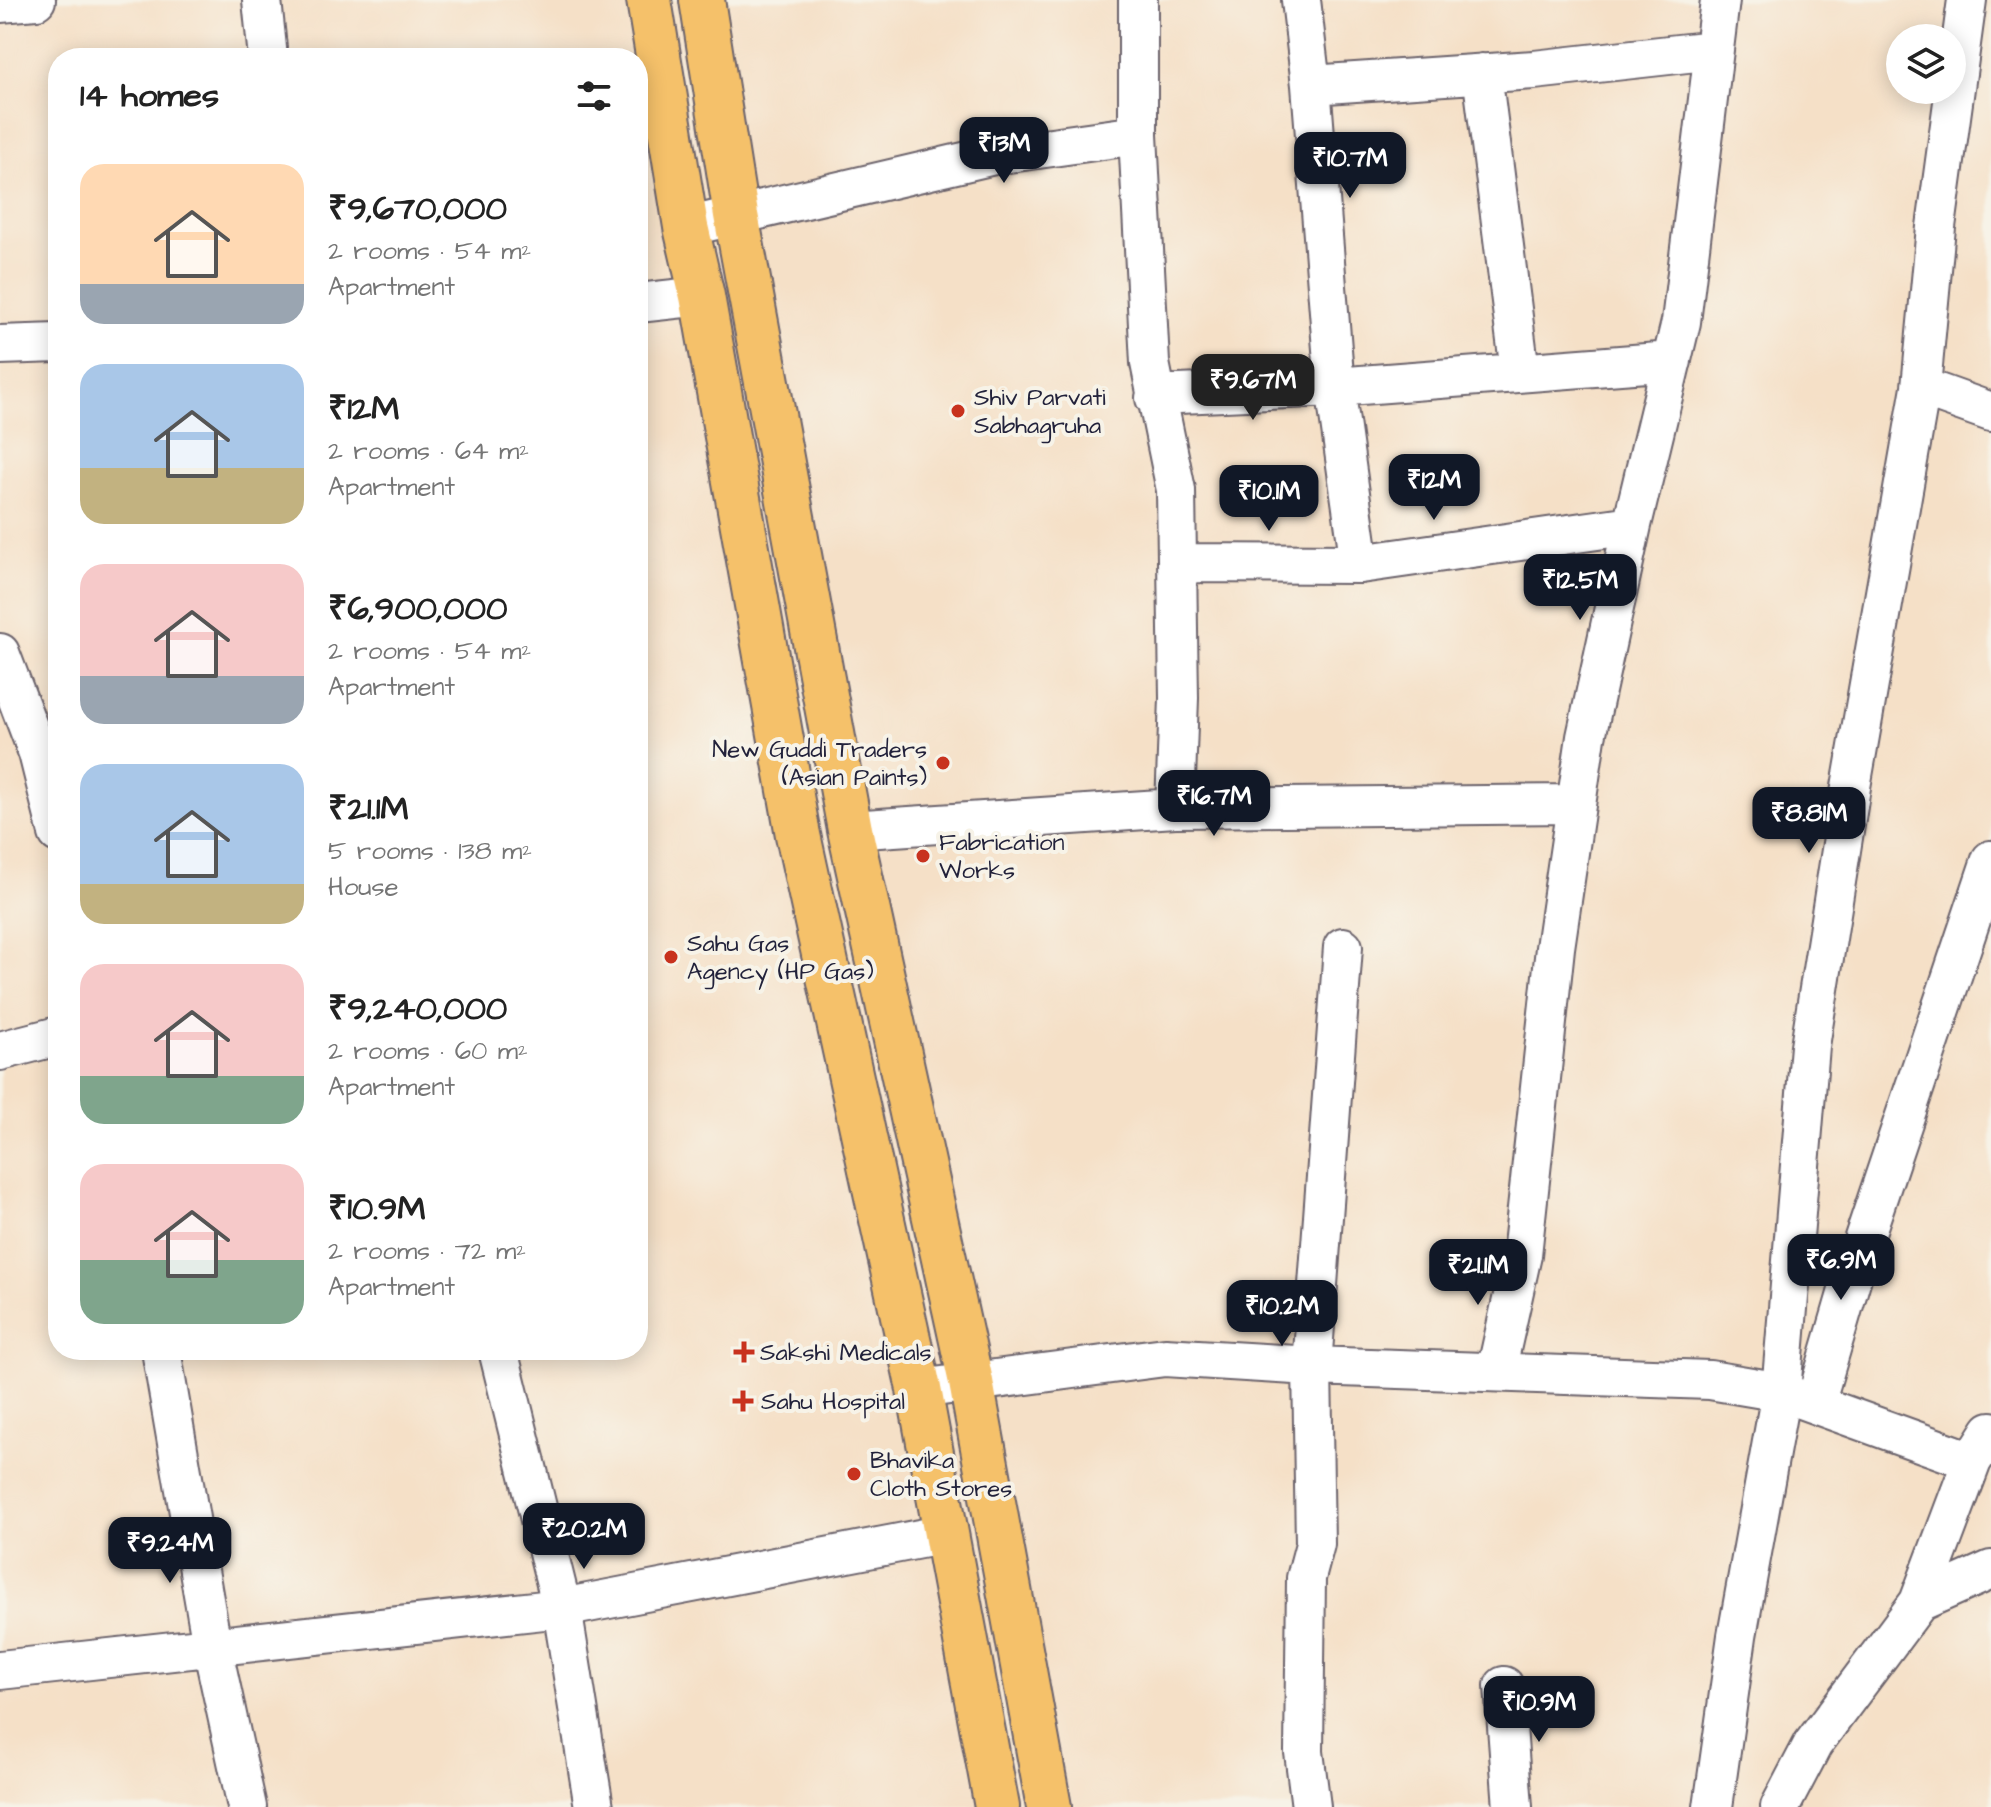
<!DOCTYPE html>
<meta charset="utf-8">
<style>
:root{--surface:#fff;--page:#f6f6f6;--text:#222;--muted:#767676;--accent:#111827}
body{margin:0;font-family:"Architects Daughter",sans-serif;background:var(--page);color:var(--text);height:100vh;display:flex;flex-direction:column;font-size:30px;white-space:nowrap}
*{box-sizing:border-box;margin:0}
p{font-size:26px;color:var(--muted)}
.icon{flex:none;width:44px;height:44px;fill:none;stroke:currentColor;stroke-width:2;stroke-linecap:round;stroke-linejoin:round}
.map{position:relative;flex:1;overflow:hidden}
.details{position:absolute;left:48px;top:48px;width:600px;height:1312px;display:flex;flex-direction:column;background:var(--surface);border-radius:32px;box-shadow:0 4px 20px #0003}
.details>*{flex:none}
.tools{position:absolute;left:1886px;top:24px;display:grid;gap:16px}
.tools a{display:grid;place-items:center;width:80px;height:80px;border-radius:50%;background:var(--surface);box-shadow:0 4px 20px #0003;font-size:40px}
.price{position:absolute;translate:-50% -68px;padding:0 18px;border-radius:16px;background:var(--accent);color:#fff;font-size:26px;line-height:52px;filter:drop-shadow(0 2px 4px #0008)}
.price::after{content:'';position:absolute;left:50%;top:48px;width:24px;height:18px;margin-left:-12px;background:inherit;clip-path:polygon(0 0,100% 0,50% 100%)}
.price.on{background:#222;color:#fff}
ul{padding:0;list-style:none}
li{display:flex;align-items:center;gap:24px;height:200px;padding:0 32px}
li span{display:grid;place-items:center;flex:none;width:224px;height:160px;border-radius:24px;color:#555}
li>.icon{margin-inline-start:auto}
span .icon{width:96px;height:96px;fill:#fffc;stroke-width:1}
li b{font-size:34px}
h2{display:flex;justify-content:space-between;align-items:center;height:96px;padding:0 32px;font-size:34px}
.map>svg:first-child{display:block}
</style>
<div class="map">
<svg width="1991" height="1807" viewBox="0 0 1991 1807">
<rect width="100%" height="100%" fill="#f7f3e8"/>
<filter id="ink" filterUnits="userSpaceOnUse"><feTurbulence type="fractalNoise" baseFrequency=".0125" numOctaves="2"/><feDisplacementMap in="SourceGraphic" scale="16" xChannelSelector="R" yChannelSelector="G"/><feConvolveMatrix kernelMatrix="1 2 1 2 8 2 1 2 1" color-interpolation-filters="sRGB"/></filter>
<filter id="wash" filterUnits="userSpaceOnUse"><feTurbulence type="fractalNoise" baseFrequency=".006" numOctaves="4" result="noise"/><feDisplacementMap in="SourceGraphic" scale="32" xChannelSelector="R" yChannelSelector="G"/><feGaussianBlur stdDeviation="1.8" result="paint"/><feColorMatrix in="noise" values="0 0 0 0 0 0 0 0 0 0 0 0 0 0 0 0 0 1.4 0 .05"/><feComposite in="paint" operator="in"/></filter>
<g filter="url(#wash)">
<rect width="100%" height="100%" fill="#f5e0c7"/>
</g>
<g filter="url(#ink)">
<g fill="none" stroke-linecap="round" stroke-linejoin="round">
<g stroke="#6c646c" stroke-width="42">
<path id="minor" d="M 262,0 L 268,58
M 1301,0 L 1311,85
M 0,3 L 36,0
M 1482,73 L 1520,372
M 1138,135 L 1150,363 L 1176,490 L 1179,698 L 1175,808
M 686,227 L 994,155 L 1138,135 L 1138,0
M 638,303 L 702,296
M 0,345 L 58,343
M 1672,361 L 1335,387 L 1311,85 L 1534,70 L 1714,50
M 1921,387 L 1991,412
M 1155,398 L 1156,395 L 1335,387 L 1360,564 L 1632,525
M 1178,563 L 1360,564
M 0,653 L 38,753 L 58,833
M 850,830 L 1175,808 L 1576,804
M 0,1051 L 58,1036
M 161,1350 L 212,1646 L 247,1807
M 498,1350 L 562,1608 L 594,1807
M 1496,1372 L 1522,1255 L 1555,948 L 1586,737 L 1632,525 L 1681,322 L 1720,0
M 919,1389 L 1165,1357 L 1312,1366 L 1710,1380 L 1781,1392 L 1737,1636 L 1713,1807
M 1815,1404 L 1859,1253 L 1991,860
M 1972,1461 L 1991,1431
M 1919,1602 L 1972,1461 L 1781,1392 L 1810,1046 L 1851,787 L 1921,387 L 1936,227 L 1967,0
M 0,1670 L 562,1608 L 946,1534
M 1504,1686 L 1513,1807
M 1311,1807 L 1304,1752 L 1306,1578 L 1315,1544 L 1312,1366 L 1343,947
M 1780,1807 L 1813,1744 L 1919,1602 L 1991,1570"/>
</g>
<g stroke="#6c646c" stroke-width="48">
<path id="primary" d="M 649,0 L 686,227 L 702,296 L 798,835 L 919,1389 L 997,1807
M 702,0 L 736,215 L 850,830 L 971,1382 L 1049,1807"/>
</g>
<use href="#minor" stroke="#fff" stroke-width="38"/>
<use href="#primary" stroke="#f5c16b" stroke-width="44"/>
</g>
</g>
<g fill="#c8321e" stroke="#f7f3e8" stroke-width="3">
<circle cx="958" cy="411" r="8"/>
<circle cx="943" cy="763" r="8"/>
<circle cx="923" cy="856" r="8"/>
<circle cx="671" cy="957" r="8"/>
<path d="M740 1340h8v8h8v8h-8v8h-8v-8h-8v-8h8z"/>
<path d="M739 1389h8v8h8v8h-8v8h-8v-8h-8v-8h8z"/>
<circle cx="854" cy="1474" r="8"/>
</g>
<g text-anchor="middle" stroke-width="8" stroke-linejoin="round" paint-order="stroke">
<g font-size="24" fill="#22223b" stroke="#f7f3e8" text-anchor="start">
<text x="974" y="405">Shiv Parvati<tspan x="974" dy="28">Sabhagruha</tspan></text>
<text x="927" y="757" text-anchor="end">New Guddi Traders<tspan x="927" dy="28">(Asian Paints)</tspan></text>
<text x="939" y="850">Fabrication<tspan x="939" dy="28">Works</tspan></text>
<text x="687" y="951">Sahu Gas<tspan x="687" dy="28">Agency (HP Gas)</tspan></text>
<text x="760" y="1360">Sakshi Medicals</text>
<text x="761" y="1409">Sahu Hospital</text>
<text x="870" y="1468">Bhavika<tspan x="870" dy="28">Cloth Stores</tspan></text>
</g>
</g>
</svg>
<div class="tools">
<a><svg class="icon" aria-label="layers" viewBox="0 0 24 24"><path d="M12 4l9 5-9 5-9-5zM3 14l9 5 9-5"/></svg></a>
</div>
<b class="price" style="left:1004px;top:185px">₹13M</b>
<b class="price" style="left:1350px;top:200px">₹10.7M</b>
<b class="price on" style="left:1253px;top:422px">₹9.67M</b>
<b class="price" style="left:1434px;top:522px">₹12M</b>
<b class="price" style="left:1269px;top:533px">₹10.1M</b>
<b class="price" style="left:1580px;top:622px">₹12.5M</b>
<b class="price" style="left:1214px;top:838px">₹16.7M</b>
<b class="price" style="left:1809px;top:855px">₹8.81M</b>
<b class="price" style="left:1841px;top:1302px">₹6.9M</b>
<b class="price" style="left:1478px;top:1307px">₹21.1M</b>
<b class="price" style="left:1282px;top:1348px">₹10.2M</b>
<b class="price" style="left:584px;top:1571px">₹20.2M</b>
<b class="price" style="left:170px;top:1585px">₹9.24M</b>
<b class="price" style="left:1539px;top:1744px">₹10.9M</b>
<section class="details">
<h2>14 homes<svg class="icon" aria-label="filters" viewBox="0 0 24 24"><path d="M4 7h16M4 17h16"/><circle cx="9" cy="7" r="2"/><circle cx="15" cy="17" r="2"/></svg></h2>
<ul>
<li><span style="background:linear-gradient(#ffd9b3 75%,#9aa5b1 0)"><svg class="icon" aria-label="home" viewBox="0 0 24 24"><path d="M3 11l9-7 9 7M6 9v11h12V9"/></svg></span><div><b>₹9,670,000</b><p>2 rooms · 54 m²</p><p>Apartment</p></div></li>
<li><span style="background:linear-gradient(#a9c7e8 65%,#c2b280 0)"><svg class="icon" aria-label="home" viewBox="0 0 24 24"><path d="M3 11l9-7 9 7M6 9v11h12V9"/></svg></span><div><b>₹12M</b><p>2 rooms · 64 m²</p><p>Apartment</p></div></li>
<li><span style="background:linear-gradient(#f6c9c9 70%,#9aa5b1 0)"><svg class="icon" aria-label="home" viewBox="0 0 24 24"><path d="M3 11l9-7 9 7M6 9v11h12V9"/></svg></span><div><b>₹6,900,000</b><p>2 rooms · 54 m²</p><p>Apartment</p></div></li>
<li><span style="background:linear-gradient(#a9c7e8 75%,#c2b280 0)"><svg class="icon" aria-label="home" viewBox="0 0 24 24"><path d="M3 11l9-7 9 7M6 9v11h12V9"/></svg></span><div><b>₹21.1M</b><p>5 rooms · 138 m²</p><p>House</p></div></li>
<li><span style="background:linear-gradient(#f6c9c9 70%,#7fa58c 0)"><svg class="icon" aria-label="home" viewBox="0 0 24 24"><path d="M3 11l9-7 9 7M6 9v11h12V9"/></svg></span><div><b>₹9,240,000</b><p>2 rooms · 60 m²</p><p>Apartment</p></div></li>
<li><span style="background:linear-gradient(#f6c9c9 60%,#7fa58c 0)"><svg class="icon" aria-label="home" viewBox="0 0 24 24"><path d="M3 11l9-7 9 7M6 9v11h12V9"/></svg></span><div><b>₹10.9M</b><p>2 rooms · 72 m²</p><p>Apartment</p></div></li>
</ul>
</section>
</div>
